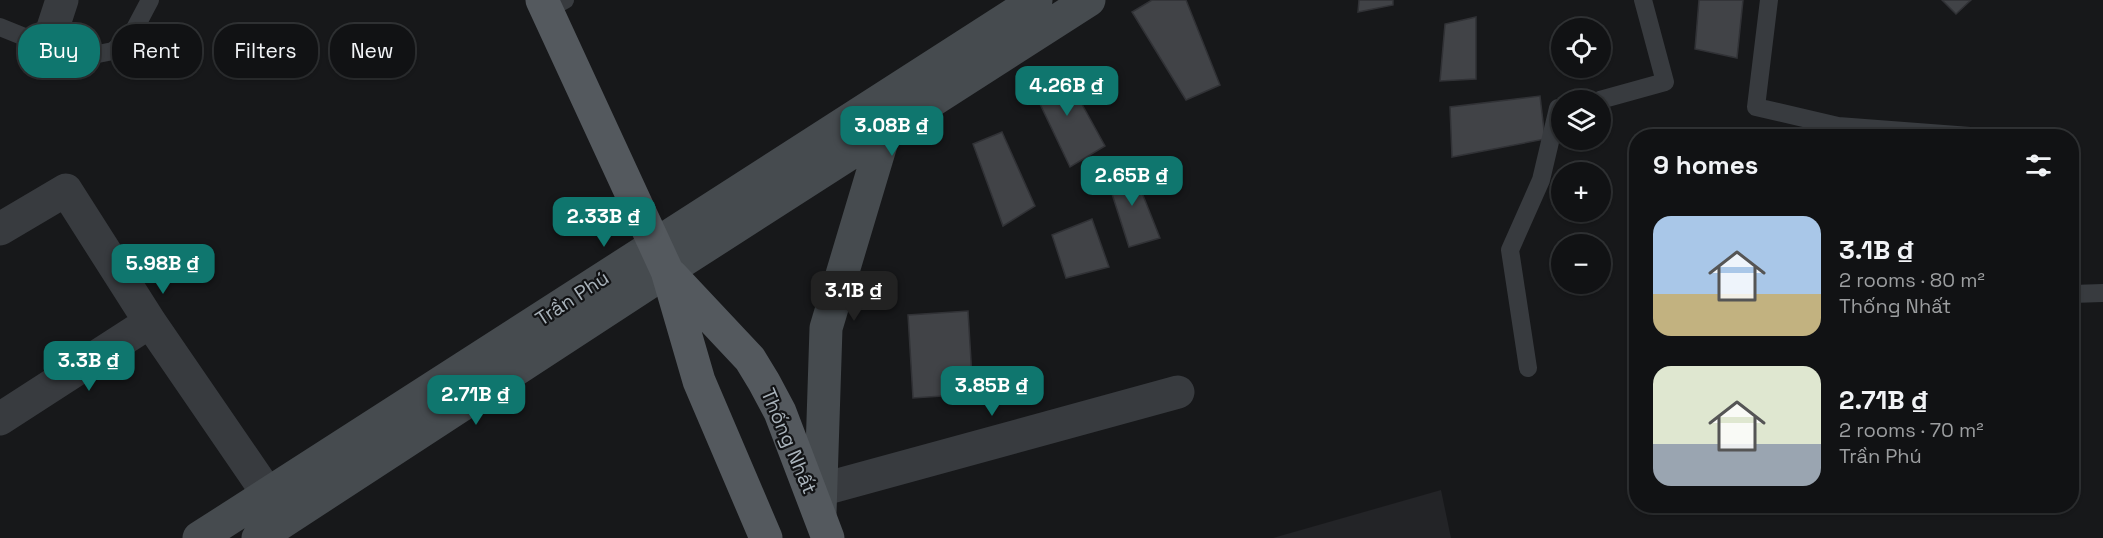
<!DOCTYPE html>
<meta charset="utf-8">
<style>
:root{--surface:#111214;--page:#1a1b1d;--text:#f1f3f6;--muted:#9c9ea0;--line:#303234;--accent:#0f766e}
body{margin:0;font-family:"Space Grotesk",sans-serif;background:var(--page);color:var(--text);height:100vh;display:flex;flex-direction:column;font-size:22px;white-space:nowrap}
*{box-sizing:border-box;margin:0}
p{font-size:20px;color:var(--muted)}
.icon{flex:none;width:33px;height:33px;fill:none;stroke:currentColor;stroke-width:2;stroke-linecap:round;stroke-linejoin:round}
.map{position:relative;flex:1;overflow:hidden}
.sheet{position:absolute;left:1629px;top:129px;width:450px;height:384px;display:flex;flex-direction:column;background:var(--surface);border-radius:24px;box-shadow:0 2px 4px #0004,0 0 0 2px var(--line)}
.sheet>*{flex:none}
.top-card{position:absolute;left:18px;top:24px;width:570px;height:54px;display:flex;gap:12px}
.tools{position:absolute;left:1551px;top:18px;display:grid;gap:12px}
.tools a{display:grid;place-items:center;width:60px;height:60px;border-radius:50%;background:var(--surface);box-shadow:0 2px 4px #0004,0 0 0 2px var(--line);font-size:30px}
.price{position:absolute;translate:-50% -51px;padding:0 14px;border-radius:12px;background:var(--accent);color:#fff;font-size:20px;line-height:39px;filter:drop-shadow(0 2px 3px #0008)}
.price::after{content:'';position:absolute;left:50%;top:36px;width:18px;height:14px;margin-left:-9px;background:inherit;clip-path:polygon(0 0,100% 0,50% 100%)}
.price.current{background:#222;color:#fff}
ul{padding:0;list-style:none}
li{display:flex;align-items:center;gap:18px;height:150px;padding:0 24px}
li span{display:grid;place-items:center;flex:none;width:168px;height:120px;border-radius:18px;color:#555}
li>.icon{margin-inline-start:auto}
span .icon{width:72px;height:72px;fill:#fffc;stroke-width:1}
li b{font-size:26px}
h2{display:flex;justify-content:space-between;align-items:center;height:72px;padding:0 24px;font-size:26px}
.chip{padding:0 21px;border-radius:24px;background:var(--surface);box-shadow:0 2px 4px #0004,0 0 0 2px var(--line);font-size:21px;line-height:54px}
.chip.current{background:var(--accent);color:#fff}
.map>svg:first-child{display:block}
</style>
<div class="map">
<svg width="2103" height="538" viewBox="0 0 2103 538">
<rect width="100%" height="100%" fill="#17181a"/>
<path fill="#232427" d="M 1441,490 L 1451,538 L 1273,538 Z"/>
<path fill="#414347" stroke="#313236" stroke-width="1.5" d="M 1152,0 L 1186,0 L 1220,85 L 1186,100 L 1132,12 Z
M 1359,0 L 1393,0 L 1393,5 L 1358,12 Z
M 1699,0 L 1743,0 L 1737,58 L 1695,49 Z
M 1942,0 L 1971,0 L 1956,14 Z
M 1476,17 L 1476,79 L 1440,81 L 1445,24 Z
M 1062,68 L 1105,146 L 1070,167 L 1031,85 Z
M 1540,96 L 1545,139 L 1452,157 L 1450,107 Z
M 1002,132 L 1035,206 L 1003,226 L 973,144 Z
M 1131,165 L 1160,238 L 1129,247 L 1105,172 Z
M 1092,219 L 1109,267 L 1066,278 L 1052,235 Z
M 968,311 L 973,394 L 913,398 L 908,315 Z"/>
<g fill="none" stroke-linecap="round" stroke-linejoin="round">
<path stroke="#383b3f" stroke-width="18" d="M 1769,0 L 1756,107 L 1838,126 L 1970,136
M 547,10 L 565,0
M 0,27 L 47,46 L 93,55 L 113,51 L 131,36 L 150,0
M 1600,100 L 1665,82 L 1643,0
M 2072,294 L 2103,293
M 1528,368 L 1510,250 L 1541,180 L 1558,108 L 1562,108"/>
<path stroke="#383b3f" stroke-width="33" d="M 47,46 L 62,0
M 0,229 L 66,190 L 150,322 L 283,516
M 0,419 L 150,322
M 820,490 L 1178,392"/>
<path stroke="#464b4f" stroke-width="33" d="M 820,513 L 826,328 L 885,131
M 199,538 L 1036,0
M 258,538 L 667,271 L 1089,0"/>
<path stroke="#54595e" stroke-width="33" d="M 542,0 L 667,271 L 699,381 L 766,538
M 672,276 L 750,359 L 764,382 L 780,412 L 828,538"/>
</g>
<g text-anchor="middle" stroke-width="4.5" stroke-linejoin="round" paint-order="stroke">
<g font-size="20" fill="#a9b3bb" stroke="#121315">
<text transform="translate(572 298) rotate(-33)" y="7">Trần Phú</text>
<text transform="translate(789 441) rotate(67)" y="7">Thống Nhất</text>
</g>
</g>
</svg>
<div class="tools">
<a><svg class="icon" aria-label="locate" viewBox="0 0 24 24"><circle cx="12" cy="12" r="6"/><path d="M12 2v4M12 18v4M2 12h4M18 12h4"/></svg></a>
<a><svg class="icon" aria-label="layers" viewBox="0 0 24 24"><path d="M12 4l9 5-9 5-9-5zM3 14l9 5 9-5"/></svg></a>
<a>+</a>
<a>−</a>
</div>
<b class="price" style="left:1067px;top:117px">4.26B ₫</b>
<b class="price" style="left:892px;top:157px">3.08B ₫</b>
<b class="price" style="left:1132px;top:207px">2.65B ₫</b>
<b class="price" style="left:604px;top:248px">2.33B ₫</b>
<b class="price" style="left:163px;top:295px">5.98B ₫</b>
<b class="price current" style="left:854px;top:322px">3.1B ₫</b>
<b class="price" style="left:89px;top:392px">3.3B ₫</b>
<b class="price" style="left:992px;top:417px">3.85B ₫</b>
<b class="price" style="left:476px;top:426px">2.71B ₫</b>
<div class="top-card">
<a class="chip current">Buy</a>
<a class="chip">Rent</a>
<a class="chip">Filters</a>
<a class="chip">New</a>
</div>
<section class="sheet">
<h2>9 homes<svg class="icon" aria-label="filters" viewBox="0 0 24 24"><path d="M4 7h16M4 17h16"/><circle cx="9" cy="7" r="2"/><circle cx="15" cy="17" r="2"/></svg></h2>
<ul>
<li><span style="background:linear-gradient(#a9c7e8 65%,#c2b280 0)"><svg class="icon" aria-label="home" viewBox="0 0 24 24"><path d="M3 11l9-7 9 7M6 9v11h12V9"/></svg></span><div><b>3.1B ₫</b><p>2 rooms · 80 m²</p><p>Thống Nhất</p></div></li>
<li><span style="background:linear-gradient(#dfe7d0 65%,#9aa5b1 0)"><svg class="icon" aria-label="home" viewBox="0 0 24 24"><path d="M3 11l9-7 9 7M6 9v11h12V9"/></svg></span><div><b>2.71B ₫</b><p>2 rooms · 70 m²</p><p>Trần Phú</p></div></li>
</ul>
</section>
</div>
